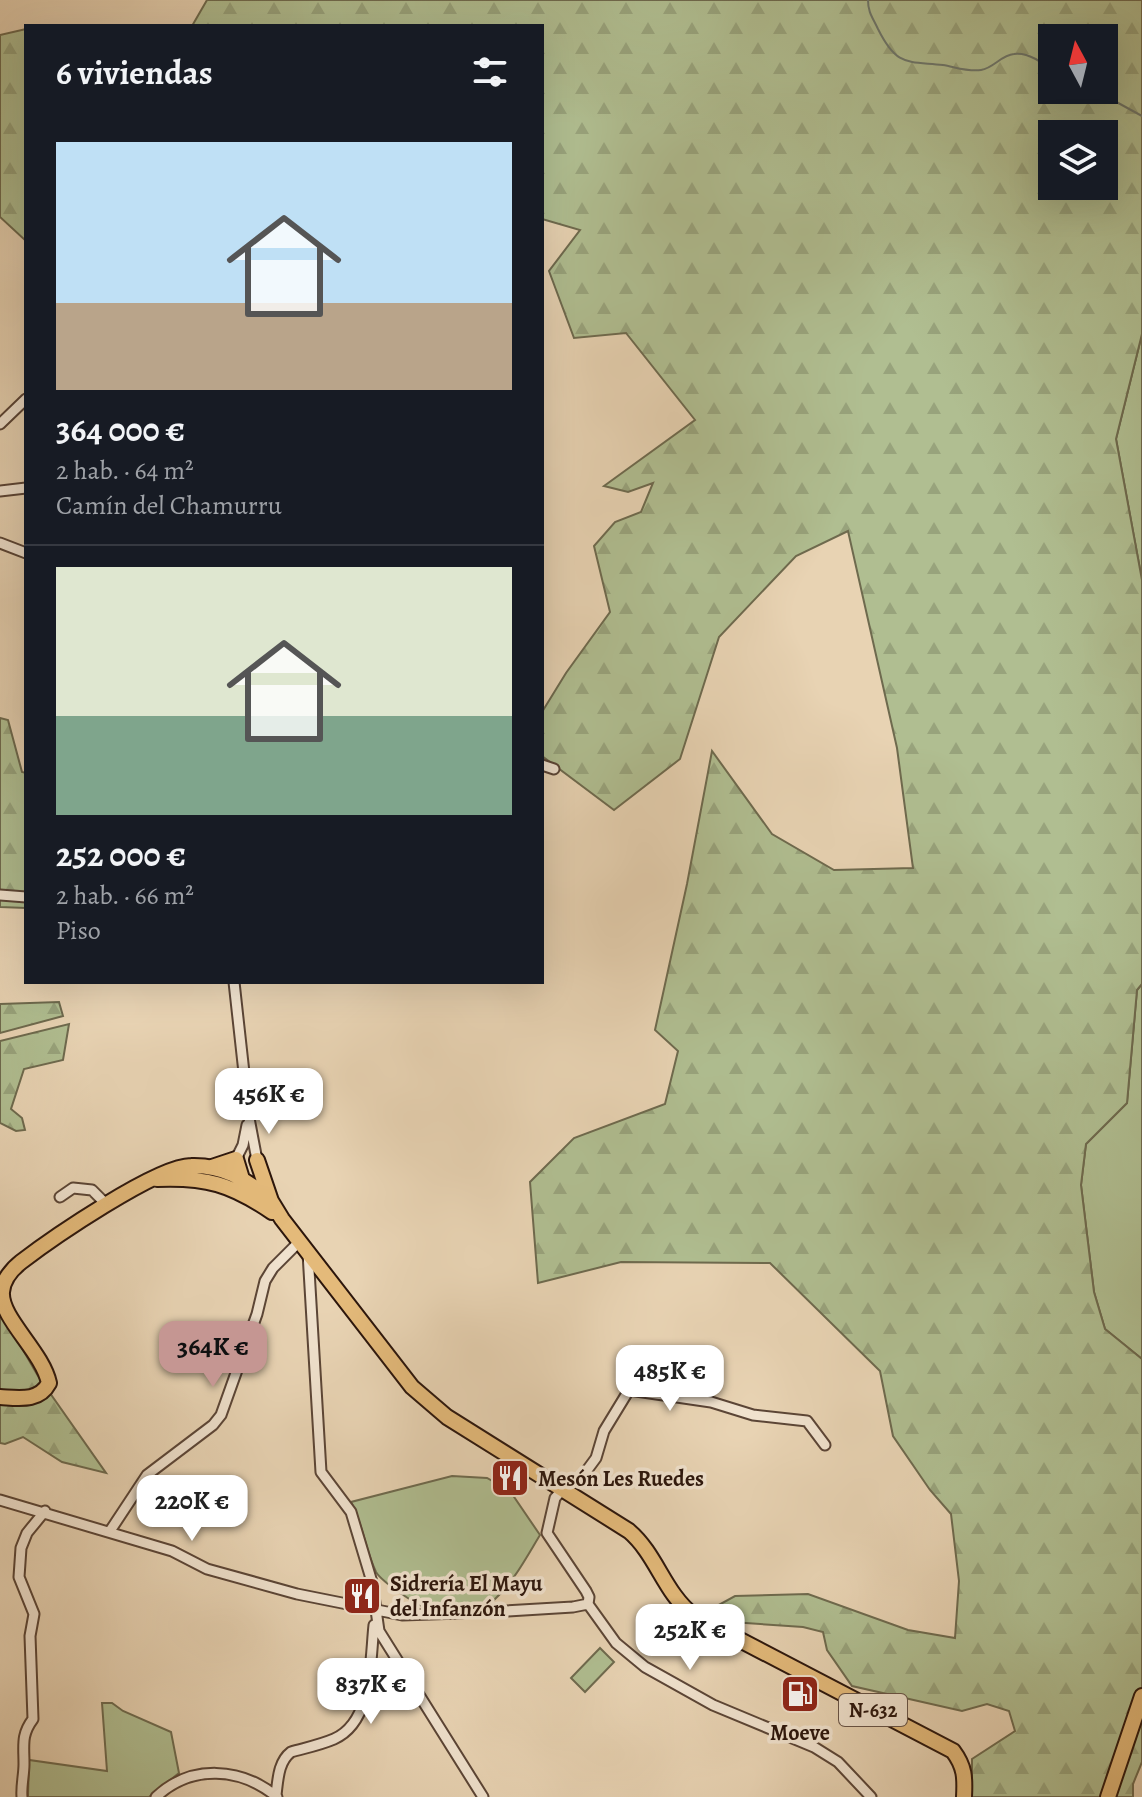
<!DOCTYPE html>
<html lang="es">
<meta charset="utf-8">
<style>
:root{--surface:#171b24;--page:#20242c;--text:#f1f3f6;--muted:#9ea1a6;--line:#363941;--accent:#c59692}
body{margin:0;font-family:Alegreya,serif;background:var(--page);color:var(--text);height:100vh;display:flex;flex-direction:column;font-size:30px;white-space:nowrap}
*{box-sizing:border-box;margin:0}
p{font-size:26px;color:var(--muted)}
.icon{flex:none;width:44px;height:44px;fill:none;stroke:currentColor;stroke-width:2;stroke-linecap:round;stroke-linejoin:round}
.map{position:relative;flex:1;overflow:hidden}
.side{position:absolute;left:24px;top:24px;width:520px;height:960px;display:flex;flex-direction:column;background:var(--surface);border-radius:0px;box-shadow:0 8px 32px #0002}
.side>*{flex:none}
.needle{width:52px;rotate:353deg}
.controls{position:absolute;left:1038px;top:24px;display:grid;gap:16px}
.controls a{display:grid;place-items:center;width:80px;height:80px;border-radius:0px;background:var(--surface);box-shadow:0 8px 32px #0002;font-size:40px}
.price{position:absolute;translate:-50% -68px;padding:0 18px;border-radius:16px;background:#fff;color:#222;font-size:26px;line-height:52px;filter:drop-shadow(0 2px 4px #0008)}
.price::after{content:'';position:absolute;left:50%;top:48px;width:24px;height:18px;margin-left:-12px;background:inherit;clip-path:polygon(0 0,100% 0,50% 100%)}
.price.active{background:var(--accent);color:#111}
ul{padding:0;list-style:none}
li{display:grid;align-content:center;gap:16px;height:424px;padding:0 32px}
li+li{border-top:2px solid var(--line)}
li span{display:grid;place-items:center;height:248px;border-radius:0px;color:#555}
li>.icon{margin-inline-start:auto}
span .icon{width:144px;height:144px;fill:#fffc;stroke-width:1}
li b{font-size:34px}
h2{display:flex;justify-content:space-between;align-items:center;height:96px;padding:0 32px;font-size:34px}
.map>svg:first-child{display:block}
</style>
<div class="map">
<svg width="1142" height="1797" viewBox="0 0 1142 1797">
<defs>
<pattern id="forest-firs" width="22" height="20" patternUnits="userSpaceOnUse" patternTransform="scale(2)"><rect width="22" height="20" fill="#b0be91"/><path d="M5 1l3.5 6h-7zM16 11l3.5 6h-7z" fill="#98a37c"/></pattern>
</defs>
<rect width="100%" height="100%" fill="#e8d3b3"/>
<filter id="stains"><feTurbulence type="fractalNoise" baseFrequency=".0025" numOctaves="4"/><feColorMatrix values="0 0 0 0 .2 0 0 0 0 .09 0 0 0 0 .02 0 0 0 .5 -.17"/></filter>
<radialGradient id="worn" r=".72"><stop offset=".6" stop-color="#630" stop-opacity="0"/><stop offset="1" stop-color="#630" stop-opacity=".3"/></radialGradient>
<path fill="#b0be91" stroke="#6e6a4e" stroke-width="2" d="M 1142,334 L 1142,580 L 1116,439 Z
M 1142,984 L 1142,1359 L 1105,1329 L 1094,1292 L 1081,1185 L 1086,1144 L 1127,1103 L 1137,990 Z
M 452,1476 L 487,1478 L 510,1491 L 540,1535 C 526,1558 513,1583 493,1601 C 484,1608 444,1612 432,1610 C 420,1608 382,1582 376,1572 C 365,1549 363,1524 351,1502 Z
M 600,1648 L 614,1662 L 585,1692 L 571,1678 Z
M 102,1703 L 112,1703 L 123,1711 L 171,1732 L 179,1773 L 149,1797 L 28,1797 L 29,1760 L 107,1771 Z"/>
<path fill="url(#forest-firs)" stroke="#6e6a4e" stroke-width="2" fill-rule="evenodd" d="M 207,0 L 1142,0 L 1142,334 L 1116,439 L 1142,580 L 1142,984 L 1137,990 L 1127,1103 L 1086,1144 L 1081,1185 L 1094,1292 L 1105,1329 L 1142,1359 L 1142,1762 L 1133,1784 L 1133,1797 L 972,1797 L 972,1759 L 1015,1731 L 1009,1711 L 987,1704 L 962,1711 L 852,1686 L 827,1650 L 823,1632 L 803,1627 L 731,1622 L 715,1607 L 735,1596 L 808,1594 L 908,1630 L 955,1638 L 959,1581 L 951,1514 L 930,1490 L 893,1436 L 880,1371 L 770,1263 L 621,1262 L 538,1283 L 530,1182 L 574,1138 L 665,1104 L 678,1051 L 655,1030 L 687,884 L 712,751 L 772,834 L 834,870 L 913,868 L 897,748 L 848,531 L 796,556 L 719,637 L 680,759 L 614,810 L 542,756 L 542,712 L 566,673 L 610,612 L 594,546 L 615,522 L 641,512 L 653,483 L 628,492 L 604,486 L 695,420 L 626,333 L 574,338 L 549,271 L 580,230 L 542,219 L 542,26 L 192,26 ZM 1052,38 L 1104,38 L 1104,90 L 1052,90 ZM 1052,134 L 1104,134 L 1104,186 L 1052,186 Z
M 26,29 L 26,241 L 0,217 L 0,35 Z
M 0,718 L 8,720 L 22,772 L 26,773 L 26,908 L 0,907 Z
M 59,1002 L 63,1016 L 0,1033 L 0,1004 Z
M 69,1024 L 63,1060 L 24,1069 L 11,1109 L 22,1118 L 25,1130 L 16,1131 L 0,1123 L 0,1041 Z
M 0,1310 L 38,1376 L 106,1473 L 62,1462 L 23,1437 L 5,1444 L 0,1443 Z"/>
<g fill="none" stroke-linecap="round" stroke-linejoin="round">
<path stroke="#6c776d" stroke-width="2" d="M 868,0 C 868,13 873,18 878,29 C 897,67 907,61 943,65 C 955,67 968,72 981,70 C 994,68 1001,55 1014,54 C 1027,52 1046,63 1052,73
M 1068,90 L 1111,99 L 1142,116"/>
<g stroke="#5b4536" stroke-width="13">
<path id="minor" d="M 0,424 L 26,399
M 0,491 L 26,488
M 0,543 L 26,553
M 542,765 L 554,769
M 0,895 L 26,897
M 234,982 L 249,1118 L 257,1160
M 236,1159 L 243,1145 L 247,1125
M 60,1197 L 73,1188 L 92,1190 L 107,1205
M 308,1253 L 321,1472 L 351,1512 L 372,1582 L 379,1631 L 483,1797
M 825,1445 L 807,1421 L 753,1415 L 711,1402 L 629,1390 L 604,1431 L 596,1458 L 582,1477 L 562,1490 L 555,1498 L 547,1533 L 586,1591 L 589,1597 L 588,1604 L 616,1643 L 645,1667 L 713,1705 L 814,1747 L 838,1762 L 871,1797
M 0,1500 L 172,1551 L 207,1569 L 297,1594 L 402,1615 L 461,1613 L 484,1609 L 506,1611 L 573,1607 L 588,1604
M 110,1531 L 147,1475 L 213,1425 L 221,1415 L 257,1314 L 265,1281 L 273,1268 L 299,1242
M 276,1795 C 278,1780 278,1762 291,1752 C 305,1748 320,1745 334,1739 C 373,1722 370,1661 374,1625
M 22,1797 C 21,1786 24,1775 24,1764 C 24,1745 21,1735 33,1719 L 30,1636 L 34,1614 L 19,1577 L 21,1548 L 27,1533 L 45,1511
M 156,1797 C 191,1764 241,1767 277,1797"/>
</g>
<g stroke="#2c160c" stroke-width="18">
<path id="highway" d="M 257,1160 L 271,1201 L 282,1219 L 412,1387 L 447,1417 L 629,1531 C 657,1555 664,1593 694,1616 L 953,1751 C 965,1767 965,1778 964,1797
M 212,1167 L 236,1159 L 243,1182
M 157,1179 C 206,1177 231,1184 272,1212
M 0,1397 C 19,1398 39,1402 49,1383 C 42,1351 0,1318 2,1292 C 3,1280 12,1269 21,1262 C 51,1239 157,1166 191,1166 C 222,1165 245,1178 267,1198
M 1108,1797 L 1142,1696"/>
</g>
<use href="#minor" stroke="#f0e2ce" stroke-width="9"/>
<use href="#highway" stroke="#e4ba7a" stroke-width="14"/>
</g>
<defs>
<g id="restaurant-square" transform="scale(2)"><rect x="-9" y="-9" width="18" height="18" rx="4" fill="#8f2418" stroke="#f0e2ce"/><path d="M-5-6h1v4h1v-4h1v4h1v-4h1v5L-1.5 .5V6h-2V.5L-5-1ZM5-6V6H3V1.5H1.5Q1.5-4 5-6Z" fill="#fff"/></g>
<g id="fuel-square" transform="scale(2)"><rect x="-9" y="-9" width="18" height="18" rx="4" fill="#8f2418" stroke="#f0e2ce"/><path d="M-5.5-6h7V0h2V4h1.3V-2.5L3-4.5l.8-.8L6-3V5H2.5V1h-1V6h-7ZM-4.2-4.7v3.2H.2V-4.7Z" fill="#fff"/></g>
</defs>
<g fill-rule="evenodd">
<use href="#restaurant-square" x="510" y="1478"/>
<use href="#restaurant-square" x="362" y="1596"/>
<use href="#fuel-square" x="800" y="1694"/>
</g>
<g text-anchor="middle" stroke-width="7" stroke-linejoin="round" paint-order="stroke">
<rect fill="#f0e2ce" stroke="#675346" stroke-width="2" x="839" y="1694" width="68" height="32" rx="6"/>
<g font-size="20" font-weight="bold" fill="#2c160c">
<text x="873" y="1717">N-632</text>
</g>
<g font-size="22" font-weight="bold" fill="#2c160c" stroke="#f0e2ce" text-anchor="start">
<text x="538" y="1486">Mesón Les Ruedes</text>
<text x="390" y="1591">Sidrería El Mayu<tspan x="390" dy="25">del Infanzón</tspan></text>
<text x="800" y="1740" text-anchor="middle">Moeve</text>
</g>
</g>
<rect width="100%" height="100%" filter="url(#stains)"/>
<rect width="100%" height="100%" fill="url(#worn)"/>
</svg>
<div class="controls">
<a><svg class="needle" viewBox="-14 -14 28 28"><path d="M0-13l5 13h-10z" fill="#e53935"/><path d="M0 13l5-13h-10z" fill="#9ea1a6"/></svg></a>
<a><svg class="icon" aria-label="layers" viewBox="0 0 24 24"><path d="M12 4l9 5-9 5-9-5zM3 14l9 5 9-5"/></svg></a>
</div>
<b class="price" style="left:269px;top:1136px">456K €</b>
<b class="price active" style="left:213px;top:1389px">364K €</b>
<b class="price" style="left:670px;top:1413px">485K €</b>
<b class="price" style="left:192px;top:1543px">220K €</b>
<b class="price" style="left:690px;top:1672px">252K €</b>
<b class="price" style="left:371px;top:1726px">837K €</b>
<section class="side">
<h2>6 viviendas<svg class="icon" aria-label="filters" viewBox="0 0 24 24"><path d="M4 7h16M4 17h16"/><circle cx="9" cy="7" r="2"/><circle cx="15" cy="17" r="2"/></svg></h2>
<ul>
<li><span style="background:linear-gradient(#bfe0f5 65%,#b9a48a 0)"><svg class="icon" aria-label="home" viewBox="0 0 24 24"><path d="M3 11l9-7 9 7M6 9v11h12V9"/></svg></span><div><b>364 000 €</b><p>2 hab. · 64 m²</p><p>Camín del Chamurru</p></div></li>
<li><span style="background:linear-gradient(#dfe7d0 60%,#7fa58c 0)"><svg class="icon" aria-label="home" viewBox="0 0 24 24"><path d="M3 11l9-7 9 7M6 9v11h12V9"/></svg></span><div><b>252 000 €</b><p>2 hab. · 66 m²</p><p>Piso</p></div></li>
</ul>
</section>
</div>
